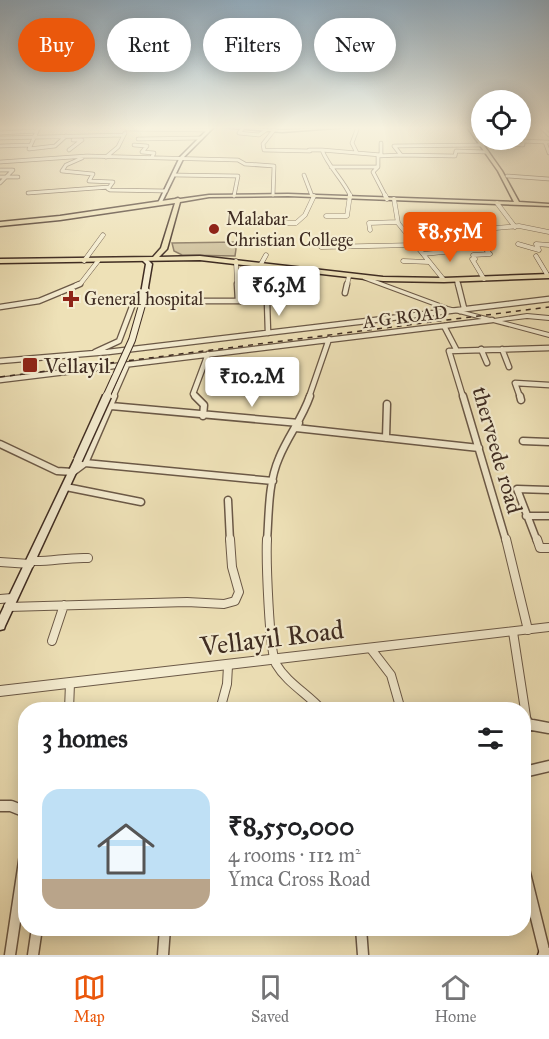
<!DOCTYPE html>
<meta charset="utf-8">
<style>
:root{--surface:#fff;--page:#f6f6f6;--text:#202124;--muted:#757577;--line:#e0e0e0;--accent:#ea580c}
body{margin:0;font-family:"IM FELL Great Primer",serif;background:var(--page);color:var(--text);height:100vh;display:flex;flex-direction:column;font-size:22px;white-space:nowrap}
*{box-sizing:border-box;margin:0}
p{font-size:20px;color:var(--muted)}
.icon{flex:none;width:33px;height:33px;fill:none;stroke:currentColor;stroke-width:2;stroke-linecap:round;stroke-linejoin:round}
.map{position:relative;flex:1;overflow:hidden}
.details{position:absolute;left:18px;top:702px;width:513px;height:234px;display:flex;flex-direction:column;background:var(--surface);border-radius:24px;box-shadow:0 3px 15px #0003}
.details>*{flex:none}
.banner{position:absolute;left:18px;top:18px;width:513px;height:54px;display:flex;gap:12px}
.buttons{position:absolute;left:471px;top:90px;display:grid;gap:12px}
.buttons a{display:grid;place-items:center;width:60px;height:60px;border-radius:50%;background:var(--surface);box-shadow:0 3px 15px #0003;font-size:30px}
.price{position:absolute;translate:-50% -51px;padding:0 14px;border-radius:6px;background:#fff;color:#222;font-size:20px;line-height:39px;filter:drop-shadow(0 2px 3px #0008)}
.price::after{content:'';position:absolute;left:50%;top:36px;width:18px;height:14px;margin-left:-9px;background:inherit;clip-path:polygon(0 0,100% 0,50% 100%)}
.price.active{background:var(--accent);color:#fff}
ul{padding:0;list-style:none}
li{display:flex;align-items:center;gap:18px;height:150px;padding:0 24px}
li span{display:grid;place-items:center;flex:none;width:168px;height:120px;border-radius:18px;color:#555}
li>.icon{margin-inline-start:auto}
span .icon{width:72px;height:72px;fill:#fffc;stroke-width:1}
li b{font-size:26px}
h2{display:flex;justify-content:space-between;align-items:center;height:72px;padding:0 24px;font-size:26px}
.tag{padding:0 21px;border-radius:27px;background:var(--surface);box-shadow:0 3px 15px #0003;font-size:21px;line-height:54px}
.tag.active{background:var(--accent);color:#fff}
.tabs{display:flex;justify-content:space-around;align-items:center;height:84px;border-top:2px solid var(--line);background:var(--surface);font-size:16px;color:var(--muted)}
.tabs a{display:grid;justify-items:center;gap:3px}
.tabs .active{color:var(--accent)}
.map>svg:first-child{display:block}
</style>
<div class="map">
<svg width="549" height="955" viewBox="0 0 549 955">
<rect width="100%" height="100%" fill="#eee1b7"/>
<filter id="stains"><feTurbulence type="fractalNoise" baseFrequency=".00333" numOctaves="4"/><feColorMatrix values="0 0 0 0 .2 0 0 0 0 .09 0 0 0 0 .02 0 0 0 .5 -.17"/></filter>
<radialGradient id="worn" r=".72"><stop offset=".6" stop-color="#630" stop-opacity="0"/><stop offset="1" stop-color="#630" stop-opacity=".3"/></radialGradient>
<path fill="#d0c29e" stroke="#887760" stroke-width="1.5" d="M 237,242 L 235,256 L 182,255 L 174,251 L 172,243 Z"/>
<g fill="none" stroke-linecap="round" stroke-linejoin="round">
<g stroke="#6b5947" stroke-width="4.5">
<path id="minor-far5" d="M 39,127 L 29,149 L 55,146 L 66,136
M 358,127 L 352,143 L 357,153 L 381,155 L 381,143
M 541,127 L 549,135
M 0,128 L 21,128
M 243,128 L 239,133 L 259,135 L 266,130
M 127,129 L 208,130
M 274,130 L 263,144 L 264,150 L 310,151
M 0,133 L 37,131
M 0,138 L 124,135
M 138,139 L 201,138
M 548,142 L 545,142 L 549,153
M 486,144 L 523,145 L 523,141 L 545,142
M 134,145 L 147,146 L 142,152 L 154,153 L 152,157
M 0,146 L 30,145
M 69,150 L 82,140 L 73,140
M 309,150 L 322,150 C 329,168 343,179 351,197
M 322,150 L 357,153
M 401,155 L 455,156 L 456,151 L 487,152
M 106,157 L 118,147 L 125,133
M 82,158 L 66,165 L 62,171 L 93,174 L 89,181 L 113,182 L 108,189 L 110,190 L 166,191
M 0,162 L 87,156 L 238,160 L 245,164 L 274,166 L 273,195
M 331,167 L 378,167
M 0,170 L 13,170 L 0,183
M 175,175 L 238,176 L 234,196
M 304,175 L 312,196
M 507,176 L 549,179
M 0,177 L 18,177
M 28,193 L 109,187
M 386,197 L 373,172 L 378,167 L 378,156 L 401,155 L 394,146 L 482,145"/>
</g>
<g stroke="#6b5947" stroke-width="5">
<path id="minor-far4" d="M 385,195 L 387,199
M 394,199 L 398,223 L 444,280
M 497,203 L 515,227
M 326,216 L 347,216 L 350,195
M 276,218 L 276,223 L 296,223 L 305,215 L 314,196
M 370,230 L 369,223 L 398,222
M 470,232 L 490,254 L 473,255 L 475,259 L 472,259 L 484,279
M 408,236 L 519,226 L 549,232
M 518,244 L 539,250 L 536,244 L 549,245
M 321,247 L 415,245
M 423,254 L 454,251 L 449,239 L 466,238
M 536,256 L 548,276
M 84,261 L 103,235
M 236,261 L 237,285
M 403,261 L 429,262
M 261,264 L 266,255
M 457,280 L 458,285
M 76,285 L 81,283 L 98,261
M 347,285 L 349,276"/>
</g>
<g stroke="#6b5947" stroke-width="7">
<path id="minor-far3" d="M 237,284 L 238,301
M 458,284 L 464,308 L 460,311
M 345,293 L 347,284
M 143,301 L 274,301
M 267,301 L 268,333
M 0,307 L 39,301 L 80,284
M 444,326 L 456,349
M 481,349 L 487,363
M 502,349 L 509,367
M 95,352 L 119,341 L 136,296 L 146,289
M 0,361 L 108,352 L 549,299
M 0,380 L 492,320
M 113,397 L 127,365
M 196,397 L 193,394 L 208,354
M 309,397 L 329,339
M 463,397 L 449,351 L 549,348
M 520,397 L 515,383 L 549,385"/>
</g>
<g stroke="#6b5947" stroke-width="9">
<path id="minor-far2" d="M 195,396 L 204,405 L 203,416
M 463,396 L 506,541
M 520,396 L 521,400
M 111,406 L 299,423
M 296,428 L 479,448
M 386,438 L 387,404
M 523,441 L 549,442
M 0,444 L 57,471 L 73,472 L 85,463 L 114,396
M 85,463 L 273,481
M 66,487 L 141,502
M 228,500 L 230,541
M 526,516 L 549,516
M 267,541 C 269,514 268,483 279,458 C 288,436 302,419 310,396
M 537,541 L 517,489 L 549,490"/>
</g>
<g stroke="#6b5947" stroke-width="10">
<path id="minor-far1" d="M 267,539 C 266,558 269,651 276,664 C 287,683 308,694 322,710
M 506,539 L 528,630
M 537,539 L 540,548 L 549,548
M 31,561 C 51,562 67,557 88,558
M 0,562 L 30,564
M 0,599 L 12,598
M 8,607 L 187,602 L 224,604 L 235,601 L 239,592 L 232,567 L 230,539
M 513,632 L 527,723
M 52,641 L 64,605
M 371,649 L 391,675 L 401,710
M 69,710 L 70,683
M 220,710 L 227,684 L 228,666"/>
</g>
<g stroke="#6b5947" stroke-width="13">
<path id="minor" d="M 527,724 L 549,728
M 524,727 L 527,722
M 524,772 L 549,766
M 0,806 L 11,806 L 26,812
M 524,869 L 545,954
M 361,928 L 363,955
M 10,955 L 26,848
M 33,955 L 37,928
M 163,955 L 165,928"/>
</g>
<g stroke="#6b5947" stroke-width="2">
<path id="tertiary" d="M 363,277 L 367,277 L 448,307 L 494,319 L 527,314 L 549,316 L 549,320 L 527,318 L 502,321 L 549,333 L 549,337 L 444,309 L 363,279 Z
M 549,623 L 549,631 L 0,696 L 0,686 Z"/>
</g>
<g stroke="#3f2c22" stroke-width="3">
<path id="secondary" d="M 210,127 L 214,127 L 184,157 L 162,202 L 158,203 L 180,157 Z
M 222,127 L 282,130 L 348,127 L 282,132 Z
M 142,258 L 146,258 L 152,264 L 145,305 L 142,307 L 139,305 L 146,264 L 141,259 Z
M 78,457 L 82,460 L 5,626 L 4,629 L 0,630 L 0,615 L 74,460 Z
M 545,948 L 549,948 L 549,955 L 538,955 L 540,950 Z"/>
</g>
<g stroke="#3f2c22" stroke-width="3">
<path id="primary" d="M 467,127 L 471,127 L 502,171 L 519,202 L 549,204 L 549,206 L 288,196 L 209,197 L 180,202 L 167,249 L 159,257 L 200,256 L 383,277 L 444,278 L 549,274 L 549,278 L 444,282 L 383,281 L 200,260 L 0,263 L 0,259 L 153,257 L 161,248 L 175,203 L 60,220 L 0,226 L 0,222 L 60,216 L 175,199 L 178,198 L 180,199 L 209,195 L 288,194 L 514,202 L 498,171 Z"/>
</g>
<use href="#minor-far5" stroke="#f4ecd0" stroke-width="3"/>
<use href="#minor-far4" stroke="#f4ecd0" stroke-width="4"/>
<use href="#minor-far3" stroke="#f4ecd0" stroke-width="4.5"/>
<use href="#minor-far2" stroke="#f4ecd0" stroke-width="6"/>
<use href="#minor-far1" stroke="#f4ecd0" stroke-width="8"/>
<use href="#minor" stroke="#f4ecd0" stroke-width="10"/>
<use href="#tertiary" fill="#f4ecd0" fill-rule="evenodd"/>
<use href="#secondary" fill="#f4ecd0" fill-rule="evenodd"/>
<use href="#primary" fill="#eee1b7" fill-rule="evenodd"/>
<path stroke="#3f2c22" stroke-width="1.5" stroke-dasharray="5 5" stroke-linecap="butt" d="M 0,377 L 549,307"/>
<g stroke="#3f2c22" stroke-width="8" stroke-linecap="butt">
<path id="secondary-bridge-far1" d="M 106,397 L 132,340 L 142,305"/>
</g>
<g stroke="#3f2c22" stroke-width="11" stroke-linecap="butt">
<path id="secondary-bridge" d="M 78,460 L 107,396"/>
</g>
<use href="#secondary-bridge-far1" stroke="#f4ecd0" stroke-width="6"/>
<use href="#secondary-bridge" stroke="#f4ecd0" stroke-width="8"/>
</g>
<linearGradient id="sky" x2="0" y2="1"><stop stop-color="#92adc0"/><stop offset="0.49" stop-color="#f7f2df"/><stop offset="1" stop-color="#f7f2df" stop-opacity="0"/></linearGradient>
<rect width="549" height="261" fill="url(#sky)"/>
<g fill="#8f2418" stroke="#f4ecd0" stroke-width="2">
<circle cx="214" cy="229" r="6"/>
<path d="M68 290h6v6h6v6h-6v6h-6v-6h-6v-6h6z"/>
<rect x="22" y="357" width="16" height="16" rx="3"/>
</g>
<g text-anchor="middle" stroke-width="4.5" stroke-linejoin="round" paint-order="stroke">
<g font-size="18" fill="#3f2c22" stroke="#f4ecd0" text-anchor="start">
<text x="226" y="225">Malabar<tspan x="226" dy="21">Christian College</tspan></text>
<text x="84" y="305">General hospital</text>
</g>
<g font-size="18" fill="#3f2c22" stroke="#f4ecd0">
<text transform="translate(405 317) rotate(-7)" y="6">A G ROAD</text>
</g>
<g font-size="22" fill="#3f2c22" stroke="#f4ecd0" text-anchor="start">
<text x="44" y="373">Vellayil</text>
</g>
<g font-size="22" fill="#3f2c22" stroke="#f4ecd0">
<text transform="translate(498 450) rotate(74)" y="8">therveede road</text>
</g>
<g font-size="27" fill="#3f2c22" stroke="#f4ecd0">
<text transform="translate(272 638) rotate(-7)" y="9">Vellayil Road</text>
</g>
</g>
<rect width="100%" height="100%" filter="url(#stains)"/>
<rect width="100%" height="100%" fill="url(#worn)"/>
</svg>
<div class="buttons">
<a><svg class="icon" aria-label="locate" viewBox="0 0 24 24"><circle cx="12" cy="12" r="6"/><path d="M12 2v4M12 18v4M2 12h4M18 12h4"/></svg></a>
</div>
<b class="price active" style="left:450px;top:263px">₹8.55M</b>
<b class="price" style="left:279px;top:317px">₹6.3M</b>
<b class="price" style="left:252px;top:408px">₹10.2M</b>
<div class="banner">
<a class="tag active">Buy</a>
<a class="tag">Rent</a>
<a class="tag">Filters</a>
<a class="tag">New</a>
</div>
<section class="details">
<h2>3 homes<svg class="icon" aria-label="filters" viewBox="0 0 24 24"><path d="M4 7h16M4 17h16"/><circle cx="9" cy="7" r="2"/><circle cx="15" cy="17" r="2"/></svg></h2>
<ul>
<li><span style="background:linear-gradient(#bfe0f5 75%,#b9a48a 0)"><svg class="icon" aria-label="home" viewBox="0 0 24 24"><path d="M3 11l9-7 9 7M6 9v11h12V9"/></svg></span><div><b>₹8,550,000</b><p>4 rooms · 112 m²</p><p>Ymca Cross Road</p></div></li>
</ul>
</section>
</div>
<nav class="tabs">
<a class="active"><svg class="icon" aria-label="map" viewBox="0 0 24 24"><path d="M3 6l6-2 6 2 6-2v14l-6 2-6-2-6 2zM9 4v14M15 6v14"/></svg>Map</a>
<a><svg class="icon" aria-label="saved" viewBox="0 0 24 24"><path d="M7 4h10v16l-5-4-5 4z"/></svg>Saved</a>
<a><svg class="icon" aria-label="home" viewBox="0 0 24 24"><path d="M3 11l9-7 9 7M6 9v11h12V9"/></svg>Home</a>
</nav>
